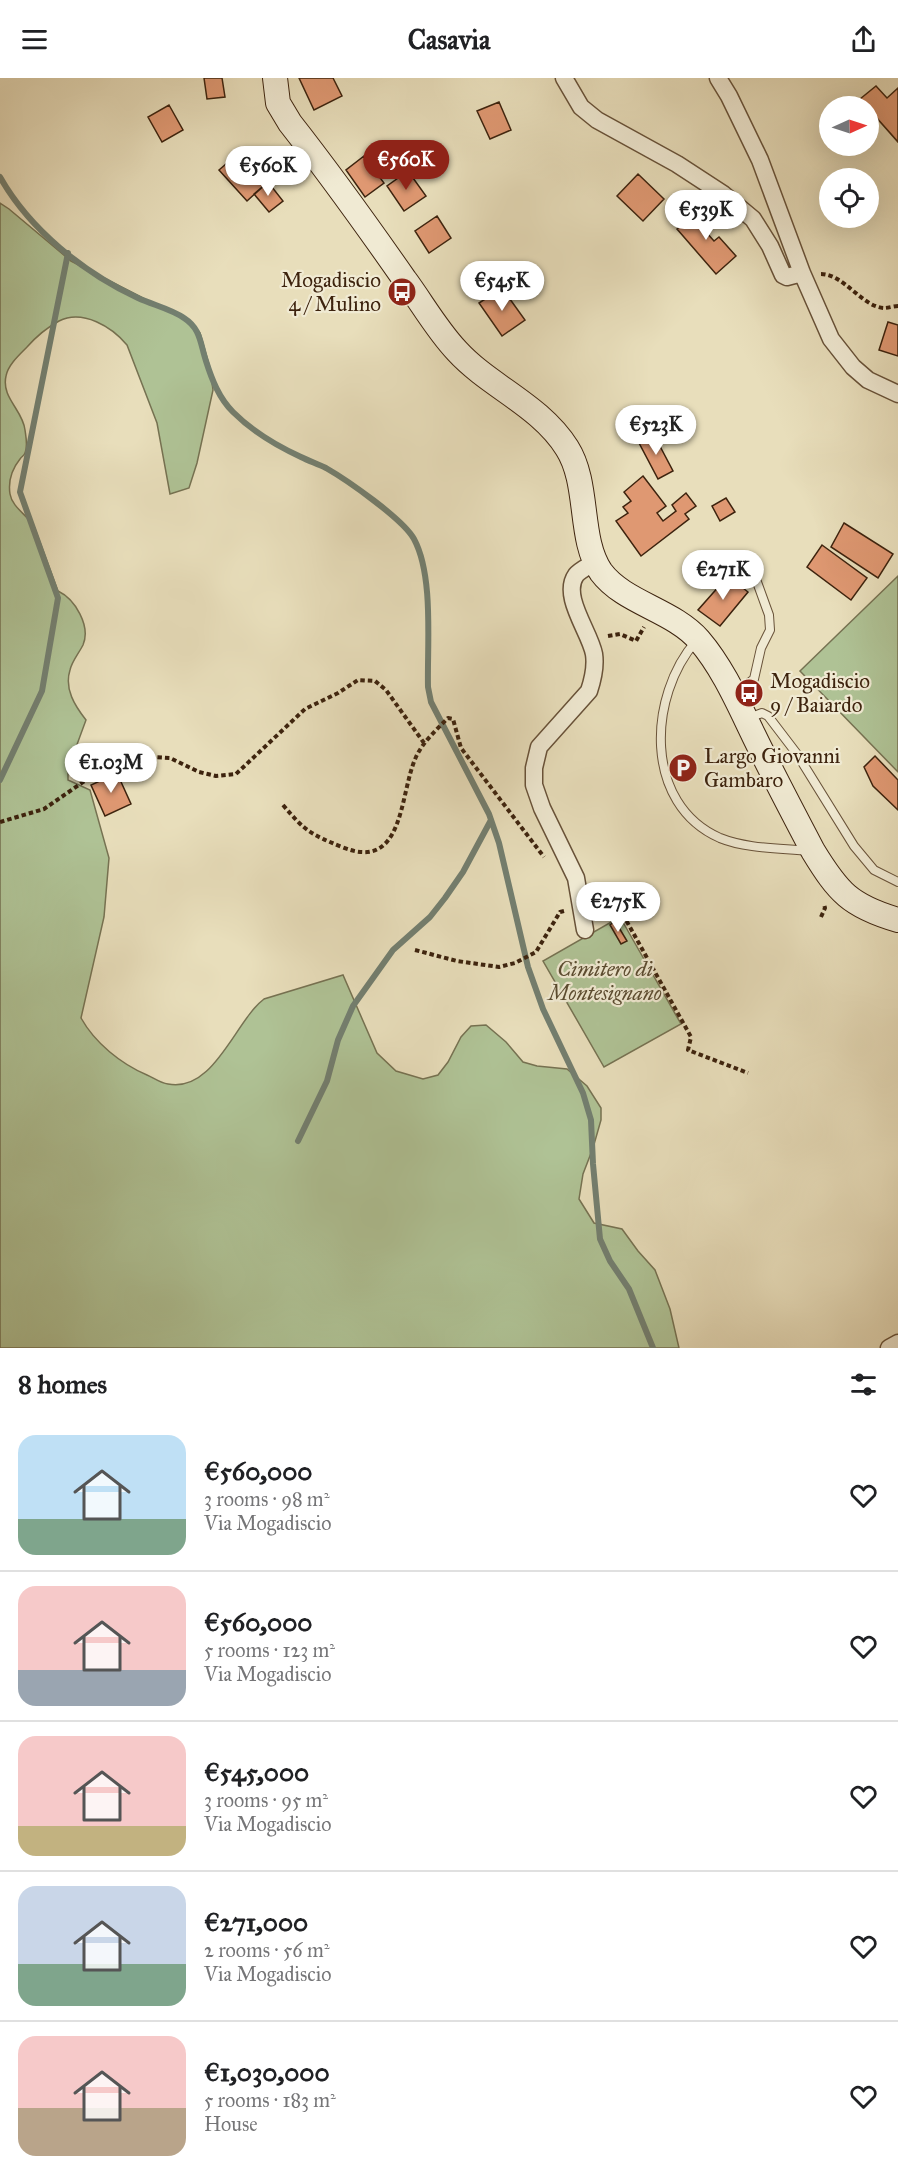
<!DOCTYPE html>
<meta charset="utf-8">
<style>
:root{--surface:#fff;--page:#f6f6f6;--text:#202124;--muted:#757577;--line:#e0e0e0;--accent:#8f2418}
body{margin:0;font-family:"IM FELL Great Primer",serif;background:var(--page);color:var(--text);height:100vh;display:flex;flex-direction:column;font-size:22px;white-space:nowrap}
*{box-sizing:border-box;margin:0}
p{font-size:20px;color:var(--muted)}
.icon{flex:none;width:33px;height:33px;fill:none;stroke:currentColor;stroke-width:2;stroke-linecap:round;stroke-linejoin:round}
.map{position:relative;height:1270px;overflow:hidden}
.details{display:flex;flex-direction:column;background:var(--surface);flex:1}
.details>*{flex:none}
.needle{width:39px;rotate:87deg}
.controls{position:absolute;left:819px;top:18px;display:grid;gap:12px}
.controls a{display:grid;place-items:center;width:60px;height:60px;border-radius:50%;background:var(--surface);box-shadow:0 6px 24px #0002;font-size:30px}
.price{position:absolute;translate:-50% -51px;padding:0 14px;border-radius:21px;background:#fff;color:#222;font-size:20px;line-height:39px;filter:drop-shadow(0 2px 3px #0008)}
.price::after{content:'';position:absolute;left:50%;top:36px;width:18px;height:14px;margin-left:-9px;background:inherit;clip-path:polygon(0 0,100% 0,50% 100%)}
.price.on{background:var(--accent);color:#fff}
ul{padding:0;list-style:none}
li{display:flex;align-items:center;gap:18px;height:150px;padding:0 18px}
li+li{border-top:2px solid var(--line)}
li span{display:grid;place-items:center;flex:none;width:168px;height:120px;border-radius:18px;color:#555}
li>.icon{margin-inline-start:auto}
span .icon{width:72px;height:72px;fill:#fffc;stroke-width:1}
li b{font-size:26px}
h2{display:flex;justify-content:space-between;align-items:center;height:72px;padding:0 18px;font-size:26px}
header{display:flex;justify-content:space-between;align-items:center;height:78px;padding:0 18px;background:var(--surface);font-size:27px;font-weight:800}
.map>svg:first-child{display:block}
</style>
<header><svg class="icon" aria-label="menu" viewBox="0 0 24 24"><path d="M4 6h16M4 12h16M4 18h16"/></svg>Casavia<svg class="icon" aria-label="share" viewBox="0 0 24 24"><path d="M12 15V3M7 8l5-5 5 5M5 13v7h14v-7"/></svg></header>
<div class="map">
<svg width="898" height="1270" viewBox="0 0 898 1270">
<rect width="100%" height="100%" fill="#e8debb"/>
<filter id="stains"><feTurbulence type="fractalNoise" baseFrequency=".00333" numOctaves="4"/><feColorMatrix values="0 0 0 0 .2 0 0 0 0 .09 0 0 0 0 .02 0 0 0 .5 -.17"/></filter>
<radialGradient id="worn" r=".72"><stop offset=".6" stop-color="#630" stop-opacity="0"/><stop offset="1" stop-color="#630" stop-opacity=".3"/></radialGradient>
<path fill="#afc295" stroke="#767252" stroke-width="1.5" d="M 0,125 L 9,131 L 71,183 L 186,242 L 200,255 L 210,290 L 213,312 L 197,385 L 189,410 L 170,416 L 157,345 L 127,267 C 112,249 83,231 59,243 C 48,249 35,260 27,269 C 19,277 8,287 6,298 C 1,320 23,332 25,352 C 26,359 28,368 25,375 C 24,378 22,378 20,381 C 12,391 8,403 10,416 C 12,429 27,437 34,448 L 58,513 C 75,521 91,548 83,567 C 79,575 72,583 70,592 C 64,611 75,628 86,642 L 68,691 L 68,702 L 90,712 L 109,780 L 104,839 L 81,940 C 95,965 121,986 147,997 C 154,1000 160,1005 168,1006 C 214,1015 235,943 264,921 L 343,897 L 377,975 L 396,993 L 423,1001 L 438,997 L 448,984 L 461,959 L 471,948 L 486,947 L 506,964 L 523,984 L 537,988 L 567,991 L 587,1008 L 601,1030 L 601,1042 L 593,1070 L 583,1096 L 579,1121 L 594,1145 L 622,1151 L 638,1173 L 655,1192 L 670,1231 L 679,1270 L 0,1270 Z
M 898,498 L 898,694 L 800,593 Z
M 620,839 L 681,946 L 604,989 L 543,883 Z"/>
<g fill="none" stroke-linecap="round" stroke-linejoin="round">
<path stroke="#737f70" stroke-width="6" d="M 0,99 C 30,152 84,195 138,220 C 153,227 171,231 184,240 C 201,251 200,265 206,283 C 212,302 219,320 233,334 C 252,353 277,368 301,379 C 309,383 318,386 326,390 C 347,402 403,441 414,461 C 434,498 427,568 428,609 L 431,624 L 489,736 L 499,765 L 528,889 L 543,931 L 583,1015 L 591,1042 L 593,1086 L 600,1161 L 610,1183 L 629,1211 L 653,1270
M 0,702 L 42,613 L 58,520 L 20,414 L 68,175
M 298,1063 L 327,1003 L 338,962 L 353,928 L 393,872 L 430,839 L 445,820 L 463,794 L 491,742"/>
</g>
<path fill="#df9872" stroke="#3d230e" stroke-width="1.5" d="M 204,0 L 222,0 L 225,19 L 207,21 Z
M 299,0 L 333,0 L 342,18 L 314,32 Z
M 876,8 L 887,20 L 898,10 L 898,64 L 860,21 Z
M 499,24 L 511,52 L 490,61 L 477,33 Z
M 169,27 L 183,52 L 162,64 L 148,39 Z
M 240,74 L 268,104 L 247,123 L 219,92 Z
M 364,78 L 384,105 L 365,119 L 346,92 Z
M 408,93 L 426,118 L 404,133 L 387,108 Z
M 638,96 L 664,121 L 643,143 L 617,118 Z
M 268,104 L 283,123 L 269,134 L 254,116 Z
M 702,129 L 716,146 L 706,154 L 714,163 L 719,159 L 736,178 L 716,196 L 677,151 Z
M 437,138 L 451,160 L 429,175 L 415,153 Z
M 502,210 L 525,242 L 502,258 L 479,225 Z
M 888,244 L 898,247 L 898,278 L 879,272 Z
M 653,355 L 673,393 L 658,401 L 638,363 Z
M 643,398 L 666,428 L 657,435 L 663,443 L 676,433 L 672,427 L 686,415 L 696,428 L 685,436 L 689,441 L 641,478 L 616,443 L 628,435 L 623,429 L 631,423 L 624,414 Z
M 726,420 L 735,434 L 720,443 L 712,428 Z
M 844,445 L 893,476 L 878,500 L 831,469 Z
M 822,467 L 867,500 L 851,522 L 807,489 Z
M 728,498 L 748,514 L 720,548 L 698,532 Z
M 875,678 L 898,702 L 898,732 L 873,708 L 864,689 Z
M 117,695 L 131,726 L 105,738 L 91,707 Z
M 615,843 L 627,863 L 621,866 L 610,847 Z"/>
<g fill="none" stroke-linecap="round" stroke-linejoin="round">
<g stroke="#685239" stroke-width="10">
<path id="lane" d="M 696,563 C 648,618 643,726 720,760 C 747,771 781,770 810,773
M 735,616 L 754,601 L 761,570 L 770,552 L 769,537 L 757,504
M 746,641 L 762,635 L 768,638 L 797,676 L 854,768 L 874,792 L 898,804"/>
</g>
<g stroke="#685239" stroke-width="19">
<path id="street" d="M 564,0 L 581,29 L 597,42 L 677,86 L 723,116 L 753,141 L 770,168 L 783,197 L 787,199 L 802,195
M 718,0 L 729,18 L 760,82 L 802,195 L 831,261 L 853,289 L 868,302 L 898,316
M 585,852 L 576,800 L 542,730 L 534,707 L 534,690 L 539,669 L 589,613 C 593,601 596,589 594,576 C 590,554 561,518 576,497 C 580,492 589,488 595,484
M 889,1270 L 898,1265"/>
</g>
<g stroke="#3d230e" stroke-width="26">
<path id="secondary" d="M 275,0 L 278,25 L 290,45 C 330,96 368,149 405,202 C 422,225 437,252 457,273 C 490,309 540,327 567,370 C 590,406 578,461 601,494 C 624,525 673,532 699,562 C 723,590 738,625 754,658 C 773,697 793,735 813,773 C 838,814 850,828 898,842"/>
</g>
<path stroke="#3d230e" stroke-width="4" stroke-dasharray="4.5 3" stroke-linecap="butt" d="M 821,196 C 844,196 862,229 884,230 C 888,230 894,228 898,228
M 608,558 L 620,556 L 636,563 L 644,549
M 283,727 C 305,753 310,756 342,769 C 405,795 399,716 416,679 C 423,664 436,652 448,640 L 453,641 L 461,670 L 544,779
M 0,744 L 44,731 L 89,700 L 124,686 L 152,679 L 170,680 L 199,694 L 216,698 L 236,696 L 305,631 L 338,615 L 358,602 L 375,603 L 386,612 L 424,665
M 597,825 L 602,824 L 621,833 L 691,959 L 688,972 L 748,995
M 821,839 L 825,830 L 824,826
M 415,872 L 457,883 L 499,889 L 515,885 L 536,874 L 560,834 L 564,833"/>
<use href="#lane" stroke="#f0ead3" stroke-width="8"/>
<use href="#street" stroke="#f0ead3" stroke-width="16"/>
<use href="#secondary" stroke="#f0ead3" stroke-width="24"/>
</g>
<defs>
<g id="bus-disc" transform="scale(1.5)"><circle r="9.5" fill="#8f2418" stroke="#f0ead3"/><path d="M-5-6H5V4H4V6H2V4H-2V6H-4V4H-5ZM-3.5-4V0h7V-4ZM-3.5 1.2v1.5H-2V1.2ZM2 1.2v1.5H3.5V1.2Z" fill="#fff"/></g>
<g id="parking-disc" transform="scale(1.5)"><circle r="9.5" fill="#8f2418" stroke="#f0ead3"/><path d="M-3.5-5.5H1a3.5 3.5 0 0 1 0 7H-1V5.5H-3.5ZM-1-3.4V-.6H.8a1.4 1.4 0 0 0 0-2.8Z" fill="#fff"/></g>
</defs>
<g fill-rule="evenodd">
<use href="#bus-disc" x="402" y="214"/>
<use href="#bus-disc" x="749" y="615"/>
<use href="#parking-disc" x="683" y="690"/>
</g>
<g text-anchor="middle" stroke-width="4.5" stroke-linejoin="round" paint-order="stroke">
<g font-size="21" fill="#3d230e" stroke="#f0ead3" text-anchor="start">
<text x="381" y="209" text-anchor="end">Mogadiscio<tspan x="381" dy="24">4 / Mulino</tspan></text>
<text x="770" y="610">Mogadiscio<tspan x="770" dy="24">9 / Baiardo</tspan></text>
<text x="704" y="685">Largo Giovanni<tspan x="704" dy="24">Gambaro</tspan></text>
</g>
<g font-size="21" font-style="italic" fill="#5a4b30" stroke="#f0ead3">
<text x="605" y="898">Cimitero di<tspan x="605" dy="24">Montesignano</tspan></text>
</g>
</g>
<rect width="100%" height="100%" filter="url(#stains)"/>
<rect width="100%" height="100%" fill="url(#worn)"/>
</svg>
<div class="controls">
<a><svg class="needle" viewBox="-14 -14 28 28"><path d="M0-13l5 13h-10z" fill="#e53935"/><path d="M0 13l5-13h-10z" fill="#757577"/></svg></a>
<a><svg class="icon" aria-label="locate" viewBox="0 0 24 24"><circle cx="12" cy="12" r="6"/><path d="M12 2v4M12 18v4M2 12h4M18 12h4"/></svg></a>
</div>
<b class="price on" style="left:406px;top:113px">€560K</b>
<b class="price" style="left:268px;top:119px">€560K</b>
<b class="price" style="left:706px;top:163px">€539K</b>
<b class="price" style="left:502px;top:234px">€545K</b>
<b class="price" style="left:656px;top:378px">€523K</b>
<b class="price" style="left:723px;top:523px">€271K</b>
<b class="price" style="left:111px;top:716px">€1.03M</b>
<b class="price" style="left:618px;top:855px">€275K</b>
</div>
<section class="details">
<h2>8 homes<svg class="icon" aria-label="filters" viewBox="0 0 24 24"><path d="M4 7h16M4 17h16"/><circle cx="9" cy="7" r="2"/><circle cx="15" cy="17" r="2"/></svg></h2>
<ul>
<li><span style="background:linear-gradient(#bfe0f5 70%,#7fa58c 0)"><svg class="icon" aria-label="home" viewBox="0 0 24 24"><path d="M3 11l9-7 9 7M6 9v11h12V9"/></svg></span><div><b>€560,000</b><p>3 rooms · 98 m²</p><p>Via Mogadiscio</p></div><svg class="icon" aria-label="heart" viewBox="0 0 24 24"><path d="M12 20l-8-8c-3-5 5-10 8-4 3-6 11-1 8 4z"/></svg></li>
<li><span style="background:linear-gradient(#f6c9c9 70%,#9aa5b1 0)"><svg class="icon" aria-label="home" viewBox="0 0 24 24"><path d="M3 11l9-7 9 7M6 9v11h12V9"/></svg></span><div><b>€560,000</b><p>5 rooms · 123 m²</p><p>Via Mogadiscio</p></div><svg class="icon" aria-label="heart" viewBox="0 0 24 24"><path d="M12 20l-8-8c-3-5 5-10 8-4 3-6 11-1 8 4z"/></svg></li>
<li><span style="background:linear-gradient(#f6c9c9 75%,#c2b280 0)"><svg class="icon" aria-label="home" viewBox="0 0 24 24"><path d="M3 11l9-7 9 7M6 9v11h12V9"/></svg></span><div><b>€545,000</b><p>3 rooms · 95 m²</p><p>Via Mogadiscio</p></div><svg class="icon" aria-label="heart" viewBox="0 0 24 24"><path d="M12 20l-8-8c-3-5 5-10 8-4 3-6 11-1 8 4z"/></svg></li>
<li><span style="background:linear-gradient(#c9d6e8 65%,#7fa58c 0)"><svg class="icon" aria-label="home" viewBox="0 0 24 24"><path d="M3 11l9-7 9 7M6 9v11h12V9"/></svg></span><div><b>€271,000</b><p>2 rooms · 56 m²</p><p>Via Mogadiscio</p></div><svg class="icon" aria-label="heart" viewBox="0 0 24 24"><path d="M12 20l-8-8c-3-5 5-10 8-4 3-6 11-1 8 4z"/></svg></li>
<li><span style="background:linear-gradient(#f6c9c9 60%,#b9a48a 0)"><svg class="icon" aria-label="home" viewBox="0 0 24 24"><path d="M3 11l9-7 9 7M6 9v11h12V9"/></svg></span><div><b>€1,030,000</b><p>5 rooms · 183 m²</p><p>House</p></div><svg class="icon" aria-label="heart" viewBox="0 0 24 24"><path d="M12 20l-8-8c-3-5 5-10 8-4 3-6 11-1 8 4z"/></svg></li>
</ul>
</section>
